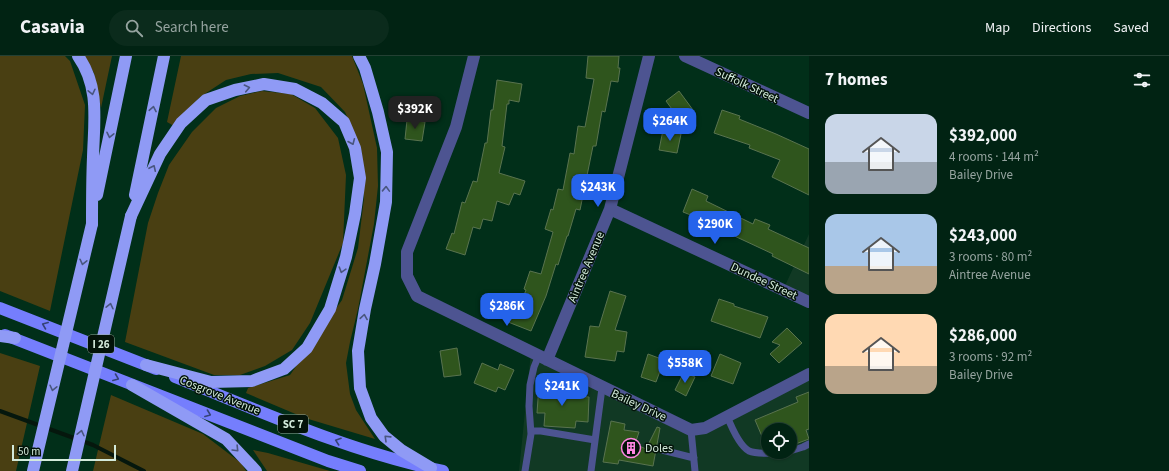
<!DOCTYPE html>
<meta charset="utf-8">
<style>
:root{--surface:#012313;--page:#0b2b1c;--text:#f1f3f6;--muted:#96a4a0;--line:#234033;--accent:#2563eb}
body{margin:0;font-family:"Source Sans 3",sans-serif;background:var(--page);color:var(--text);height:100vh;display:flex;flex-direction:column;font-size:15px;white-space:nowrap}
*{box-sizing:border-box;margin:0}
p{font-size:13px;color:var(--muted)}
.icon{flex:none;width:22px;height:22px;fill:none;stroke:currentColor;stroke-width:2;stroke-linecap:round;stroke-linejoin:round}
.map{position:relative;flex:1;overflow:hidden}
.side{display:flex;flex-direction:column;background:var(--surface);width:360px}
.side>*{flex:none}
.tools{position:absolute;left:761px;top:367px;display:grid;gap:8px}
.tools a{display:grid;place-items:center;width:36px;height:36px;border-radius:50%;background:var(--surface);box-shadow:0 1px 3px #0004,0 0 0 1px var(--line);font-size:20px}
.scale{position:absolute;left:12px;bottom:10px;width:104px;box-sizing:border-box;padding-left:4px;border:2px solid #d3eadb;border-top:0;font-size:11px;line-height:14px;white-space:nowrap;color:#d3eadb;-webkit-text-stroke:3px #031309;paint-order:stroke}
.price{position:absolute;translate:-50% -34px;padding:0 9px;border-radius:8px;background:var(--accent);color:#fff;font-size:13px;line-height:26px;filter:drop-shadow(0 1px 2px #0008)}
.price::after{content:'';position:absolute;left:50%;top:24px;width:12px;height:9px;margin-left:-6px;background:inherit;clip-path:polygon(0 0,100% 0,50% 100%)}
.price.selected{background:#222;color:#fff}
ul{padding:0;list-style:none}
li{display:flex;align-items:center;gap:12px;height:100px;padding:0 16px}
li span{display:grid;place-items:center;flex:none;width:112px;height:80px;border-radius:12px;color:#555}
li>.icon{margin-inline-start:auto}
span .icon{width:48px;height:48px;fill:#fffc;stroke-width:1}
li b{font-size:17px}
h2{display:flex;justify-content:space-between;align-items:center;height:48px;padding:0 16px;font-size:17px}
header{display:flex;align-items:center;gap:24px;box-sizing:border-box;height:56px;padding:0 20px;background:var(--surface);border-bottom:1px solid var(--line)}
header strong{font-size:19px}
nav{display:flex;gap:22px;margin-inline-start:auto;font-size:14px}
.search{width:280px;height:36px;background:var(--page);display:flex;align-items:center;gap:10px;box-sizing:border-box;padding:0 14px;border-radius:22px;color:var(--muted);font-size:15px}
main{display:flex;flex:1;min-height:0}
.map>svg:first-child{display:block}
</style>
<header>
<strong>Casavia</strong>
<div class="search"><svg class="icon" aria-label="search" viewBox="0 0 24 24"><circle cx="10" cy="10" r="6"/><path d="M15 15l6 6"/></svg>Search here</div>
<nav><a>Map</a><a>Directions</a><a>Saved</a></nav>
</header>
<main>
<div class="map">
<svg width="809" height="415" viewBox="0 0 809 415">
<rect width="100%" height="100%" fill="#012f19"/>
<path fill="#113924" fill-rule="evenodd" d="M 809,178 L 809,246 L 783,234 Z
M 531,296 L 691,374 L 809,318 L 809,415 L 519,415 ZM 768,374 L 790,374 L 790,396 L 768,396 Z"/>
<path fill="#493f12" d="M 0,0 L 65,0 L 70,5 L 85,49 L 83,94 L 50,255 L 0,235 Z
M 84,0 L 112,0 L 101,52 L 94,17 Z
M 181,0 L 352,0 L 363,28 L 377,92 L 378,130 L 374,168 L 358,253 L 350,286 L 346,307 L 350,338 L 356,354 L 375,383 L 305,362 L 246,337 L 248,332 L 290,319 L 342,244 L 358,192 L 364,142 L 361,92 L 345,56 L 321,31 L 278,17 L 251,18 L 226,24 L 200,41 L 174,70 L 167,66 Z
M 262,35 L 291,38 L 315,52 L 338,82 L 346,119 L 343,187 L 310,267 L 292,294 L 265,310 L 240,319 L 214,319 L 125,286 L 148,167 L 158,137 L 169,109 L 192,76 L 216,52 L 240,40 Z
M 0,297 L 40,310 L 16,415 L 0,415 Z
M 111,339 L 203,378 L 241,407 L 246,415 L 93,415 Z
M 253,394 L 268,397 L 330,415 L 267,415 Z"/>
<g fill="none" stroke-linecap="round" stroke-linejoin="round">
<path stroke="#05170d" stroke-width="4" d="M 0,355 L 93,389 L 144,415"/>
</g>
<path fill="#2f551d" stroke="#59734f" d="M 588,0 L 619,0 L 618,12 L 620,12 L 618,26 L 611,25 L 605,56 L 602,55 L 596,90 L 593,90 L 580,154 L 576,153 L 568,180 L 567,180 L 558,209 L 556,208 L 546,240 L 531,275 L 508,266 L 513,252 L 518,254 L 526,234 L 524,233 L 530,215 L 541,218 L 553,176 L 545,173 L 551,153 L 553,154 L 558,133 L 563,134 L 570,97 L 574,98 L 578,70 L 585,71 L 594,23 L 586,22 Z
M 497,24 L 522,28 L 519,46 L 509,44 L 509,48 L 507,48 L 502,90 L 505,91 L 499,117 L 525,125 L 520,139 L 514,137 L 509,149 L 497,145 L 492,165 L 483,163 L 480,173 L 473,171 L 465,199 L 446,193 L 452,177 L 454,178 L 462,146 L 465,147 L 473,125 L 477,126 L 485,87 L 487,87 L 491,54 L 493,54 Z
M 679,35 L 693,54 L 680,64 L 666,45 Z
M 722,54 L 740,60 L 739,63 L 776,78 L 809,93 L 809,139 L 772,121 L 780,104 L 749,92 L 750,89 L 714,77 Z
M 407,64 L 425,66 L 422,85 L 405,83 Z
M 663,74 L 681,78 L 677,97 L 659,94 Z
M 692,133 L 708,140 L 706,145 L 753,168 L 755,163 L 770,169 L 768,173 L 809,192 L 809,218 L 772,200 L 773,198 L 713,170 L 714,168 L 683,156 Z
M 610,235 L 626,240 L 615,274 L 627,276 L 624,296 L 617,295 L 615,305 L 585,301 L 590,270 L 599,271 Z
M 719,243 L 734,248 L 734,250 L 768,261 L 760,282 L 711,265 Z
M 787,272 L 802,287 L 779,307 L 770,298 L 780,289 L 772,286 Z
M 457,292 L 461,319 L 444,321 L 440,295 Z
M 648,298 L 664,304 L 656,326 L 641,321 Z
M 720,298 L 741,307 L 733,328 L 711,320 Z
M 482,307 L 498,314 L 500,308 L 514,314 L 505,334 L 498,331 L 496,336 L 474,327 Z
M 684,316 L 695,321 L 686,340 L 675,334 Z
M 539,329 L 571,330 L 570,340 L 589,341 L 588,366 L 576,365 L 575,372 L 544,370 L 545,357 L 537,357 Z
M 809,336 L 809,373 L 806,374 L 809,383 L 790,390 L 790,374 L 768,374 L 767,392 L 755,364 L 798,346 L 796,341 Z
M 611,365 L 625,368 L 624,374 L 639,376 L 635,388 L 646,393 L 657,371 L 660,372 L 653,410 L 619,404 L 618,408 L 603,406 Z"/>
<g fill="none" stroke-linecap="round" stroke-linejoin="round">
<path stroke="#4d5491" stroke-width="7" d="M 727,360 C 731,370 740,390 749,395 C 756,398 777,398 784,396
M 691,374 L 695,415
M 531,375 L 541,375 L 595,384
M 662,394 L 694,402
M 790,395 L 803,391 L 809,388
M 525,415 L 531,378 L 529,350 L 530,329 L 534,311 L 539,299
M 591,415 L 602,332"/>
<path stroke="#4d5491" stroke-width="12" d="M 474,0 L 456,71 L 407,196 L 407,220 L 417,240 L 691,374 L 705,372 L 809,318
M 685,0 L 809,57
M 610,153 L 809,246
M 547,304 L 610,153 L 649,0"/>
<path stroke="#757efd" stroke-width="12" d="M 0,252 L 156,313
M 5,279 L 328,405 L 360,415
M 175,321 C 262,356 350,396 443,415"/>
<path stroke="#8f9af5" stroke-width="12" d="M 78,0 C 100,31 94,65 93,101 C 92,123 92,146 92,168
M 359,0 L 365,12 L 378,56 L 387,96 L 386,146 L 375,208 L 365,253 L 358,295 L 360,332 L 371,362 L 384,380 L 401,394 L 431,412
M 97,139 L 126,0
M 135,139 L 164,0
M 131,160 L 160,98 L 181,67 L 206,44 L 235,34 L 264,28 L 295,33 L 322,47 L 344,66 L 355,92 L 360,122 L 355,158 L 346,201 L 330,253 L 307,292 L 284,313 L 252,325 L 211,326 L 146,309
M 0,280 L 15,282
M 132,329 L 226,383 L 256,415"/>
<path stroke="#8f9af5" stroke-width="12" d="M 33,415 L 92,168
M 72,415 L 131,160"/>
</g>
<defs><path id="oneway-chevron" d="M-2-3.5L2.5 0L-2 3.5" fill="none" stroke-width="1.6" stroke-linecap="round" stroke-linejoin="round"/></defs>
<g stroke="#49567f">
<use href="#oneway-chevron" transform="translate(247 32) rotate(-12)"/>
<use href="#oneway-chevron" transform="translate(92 36) rotate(77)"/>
<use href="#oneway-chevron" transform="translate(153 53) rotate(-79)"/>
<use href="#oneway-chevron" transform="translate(110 79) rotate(102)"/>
<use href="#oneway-chevron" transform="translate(352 86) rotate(67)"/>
<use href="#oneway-chevron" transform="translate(153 112) rotate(-65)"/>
<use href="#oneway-chevron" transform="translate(386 133) rotate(-88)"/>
<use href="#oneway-chevron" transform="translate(83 206) rotate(103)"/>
<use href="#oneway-chevron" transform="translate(342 214) rotate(107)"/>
<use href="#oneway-chevron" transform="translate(110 250) rotate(-77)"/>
<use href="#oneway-chevron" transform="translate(364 261) rotate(-81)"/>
<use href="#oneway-chevron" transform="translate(53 332) rotate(103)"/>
<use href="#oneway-chevron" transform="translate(81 377) rotate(-77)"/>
<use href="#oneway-chevron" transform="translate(387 382) rotate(-136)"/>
<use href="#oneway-chevron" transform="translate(236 393) rotate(46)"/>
</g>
<g stroke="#364377">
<use href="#oneway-chevron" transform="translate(45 269) rotate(-158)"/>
<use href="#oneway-chevron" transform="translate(116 322) rotate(22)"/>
<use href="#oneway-chevron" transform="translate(208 358) rotate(21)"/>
<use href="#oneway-chevron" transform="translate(338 385) rotate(-161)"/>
</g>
<defs>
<g id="building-ring" transform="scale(1)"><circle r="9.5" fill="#031309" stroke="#fe86e1" stroke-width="1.5"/><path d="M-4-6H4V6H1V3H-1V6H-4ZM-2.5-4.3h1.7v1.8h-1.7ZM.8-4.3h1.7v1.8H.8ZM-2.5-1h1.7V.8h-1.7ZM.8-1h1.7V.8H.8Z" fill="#fe86e1"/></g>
</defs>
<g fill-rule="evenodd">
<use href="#building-ring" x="631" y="392"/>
</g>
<g text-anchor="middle" stroke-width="3" stroke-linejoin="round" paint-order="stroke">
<g fill="#031309" stroke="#95aa9c" stroke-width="1">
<rect x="88" y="279" width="26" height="18" rx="3"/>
<rect x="278" y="359" width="30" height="18" rx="3"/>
</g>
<g font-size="11" font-weight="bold" fill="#d3eadb">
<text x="101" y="292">I 26</text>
<text x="293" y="372">SC 7</text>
</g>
<g font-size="12" fill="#d3eadb" stroke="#031309">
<text transform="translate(747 29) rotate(25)" y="4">Suffolk Street</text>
<text transform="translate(586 211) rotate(-67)" y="4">Aintree Avenue</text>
<text transform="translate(764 225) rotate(25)" y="4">Dundee Street</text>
<text transform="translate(220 339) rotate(22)" y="4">Cosgrove Avenue</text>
<text transform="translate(639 349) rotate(25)" y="4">Bailey Drive</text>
</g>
<g font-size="12" fill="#d3eadb" stroke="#031309" text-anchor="start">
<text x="645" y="396">Doles</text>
</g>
</g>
</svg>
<div class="tools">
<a><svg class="icon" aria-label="locate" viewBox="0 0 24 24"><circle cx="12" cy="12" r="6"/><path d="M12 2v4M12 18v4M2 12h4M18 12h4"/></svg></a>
</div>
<div class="scale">50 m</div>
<b class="price selected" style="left:415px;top:74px">$392K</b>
<b class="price" style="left:670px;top:86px">$264K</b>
<b class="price" style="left:598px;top:152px">$243K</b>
<b class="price" style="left:715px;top:189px">$290K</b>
<b class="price" style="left:507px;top:271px">$286K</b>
<b class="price" style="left:685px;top:328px">$558K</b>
<b class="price" style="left:562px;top:351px">$241K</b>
</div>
<section class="side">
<h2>7 homes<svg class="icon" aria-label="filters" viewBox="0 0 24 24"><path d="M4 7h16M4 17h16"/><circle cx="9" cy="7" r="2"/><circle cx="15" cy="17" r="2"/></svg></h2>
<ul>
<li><span style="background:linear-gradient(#c9d6e8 60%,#9aa5b1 0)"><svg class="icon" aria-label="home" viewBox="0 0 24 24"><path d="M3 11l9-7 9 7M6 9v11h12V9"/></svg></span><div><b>$392,000</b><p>4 rooms · 144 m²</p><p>Bailey Drive</p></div></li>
<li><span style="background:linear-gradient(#a9c7e8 65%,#b9a48a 0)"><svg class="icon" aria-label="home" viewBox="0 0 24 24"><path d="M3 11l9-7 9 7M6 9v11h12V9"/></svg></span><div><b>$243,000</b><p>3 rooms · 80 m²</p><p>Aintree Avenue</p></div></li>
<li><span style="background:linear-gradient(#ffd9b3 65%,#b9a48a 0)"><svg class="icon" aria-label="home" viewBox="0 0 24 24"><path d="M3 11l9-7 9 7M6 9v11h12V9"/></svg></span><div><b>$286,000</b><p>3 rooms · 92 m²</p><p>Bailey Drive</p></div></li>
</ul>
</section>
</main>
